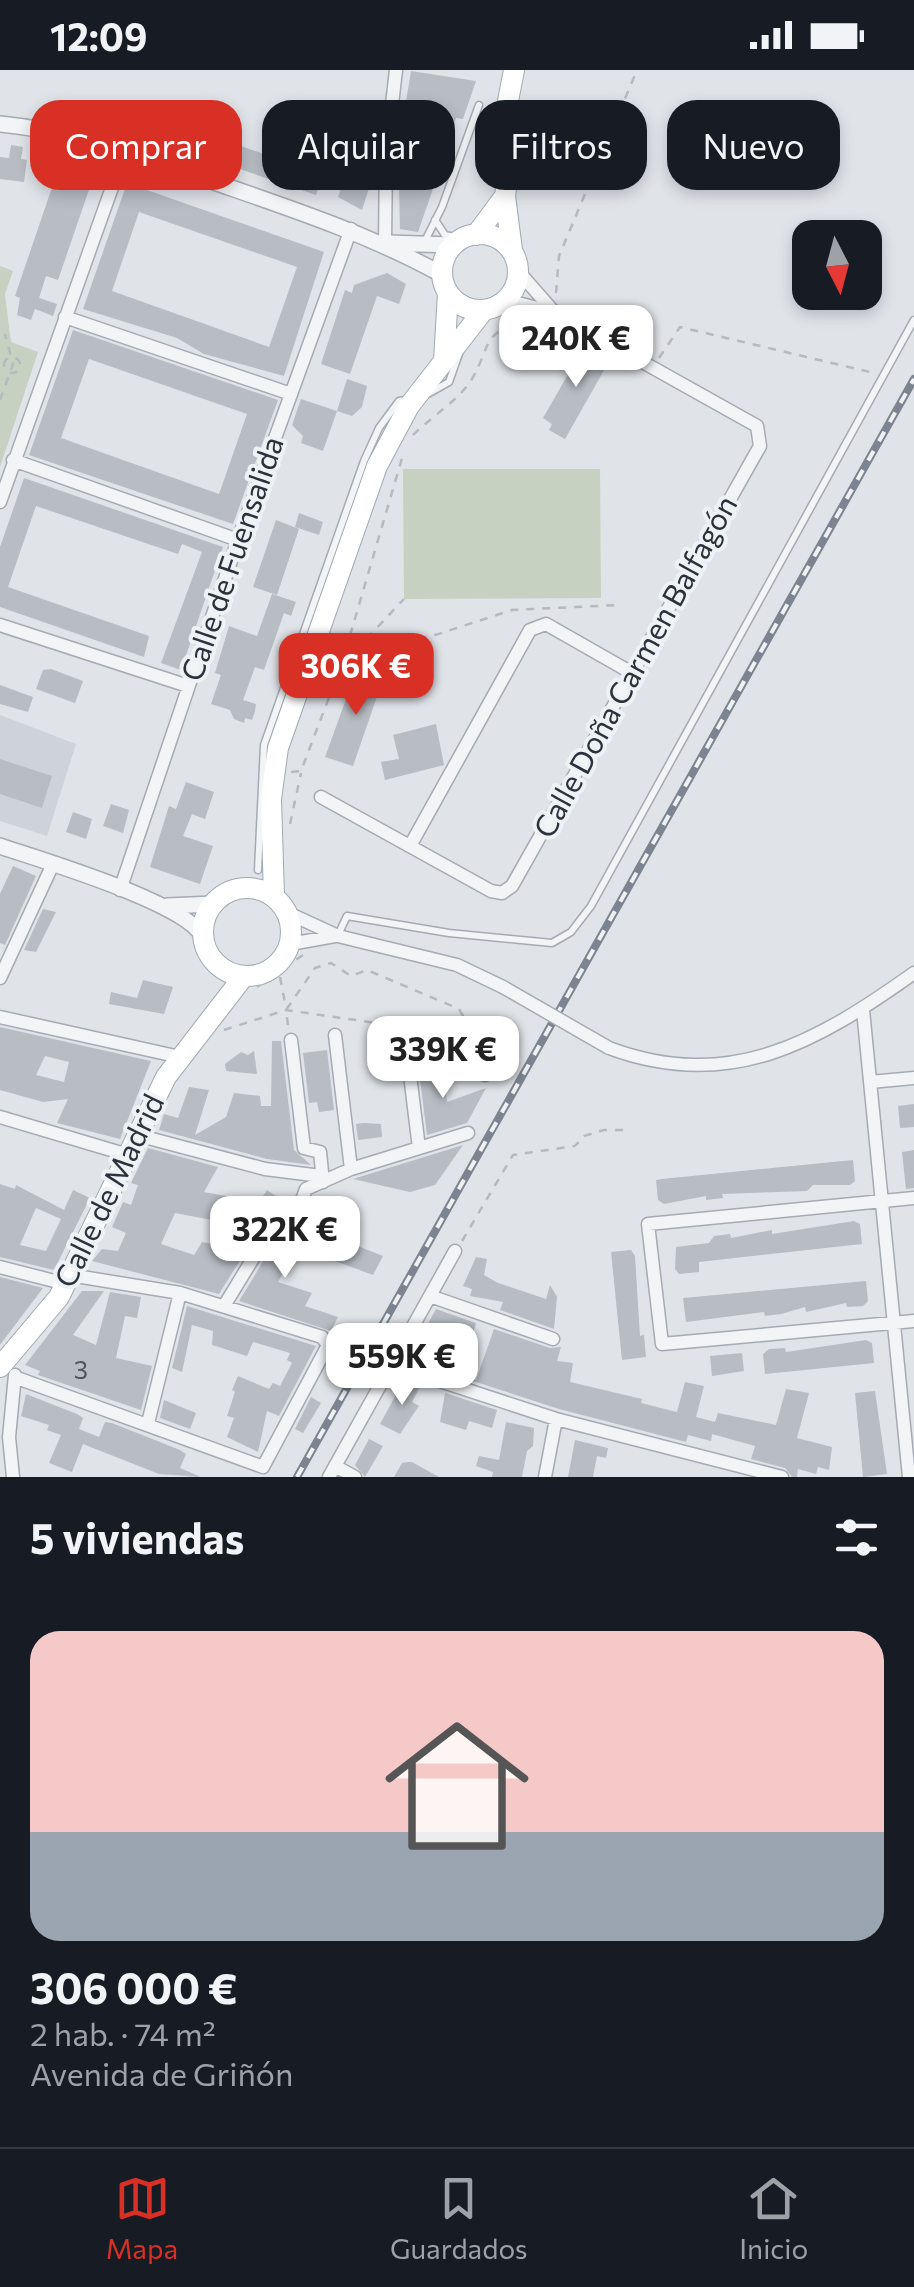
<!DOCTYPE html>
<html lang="es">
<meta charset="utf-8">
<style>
:root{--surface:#171b24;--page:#242831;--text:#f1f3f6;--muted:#9ea1a6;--line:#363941;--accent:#d93025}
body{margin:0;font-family:Commissioner,sans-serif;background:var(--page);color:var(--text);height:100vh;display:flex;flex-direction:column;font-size:38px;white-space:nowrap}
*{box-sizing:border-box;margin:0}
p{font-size:32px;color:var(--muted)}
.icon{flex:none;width:55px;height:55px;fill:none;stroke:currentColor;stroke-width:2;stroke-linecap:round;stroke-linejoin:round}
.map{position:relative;height:1407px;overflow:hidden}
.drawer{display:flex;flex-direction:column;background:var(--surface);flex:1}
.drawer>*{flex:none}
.guide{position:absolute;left:30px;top:30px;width:855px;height:90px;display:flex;gap:20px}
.needle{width:65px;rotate:174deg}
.fabs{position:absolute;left:792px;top:150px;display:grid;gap:20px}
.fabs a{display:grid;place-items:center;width:90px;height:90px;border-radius:20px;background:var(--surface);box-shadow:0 5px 15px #0003;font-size:50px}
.price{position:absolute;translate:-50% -85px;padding:0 22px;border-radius:20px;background:#fff;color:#222;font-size:32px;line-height:65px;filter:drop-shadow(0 2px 5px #0008)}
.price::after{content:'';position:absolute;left:50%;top:60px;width:30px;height:22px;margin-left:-15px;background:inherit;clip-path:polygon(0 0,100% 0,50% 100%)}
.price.on{background:var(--accent);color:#fff}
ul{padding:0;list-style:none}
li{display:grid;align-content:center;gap:20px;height:530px;padding:0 30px}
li+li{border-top:2px solid var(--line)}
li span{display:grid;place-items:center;height:310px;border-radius:30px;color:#555}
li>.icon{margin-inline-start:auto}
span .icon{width:180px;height:180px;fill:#fffc;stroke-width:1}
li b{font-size:42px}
h2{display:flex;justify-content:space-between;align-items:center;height:120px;padding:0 30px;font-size:42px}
.tag{padding:0 35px;border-radius:30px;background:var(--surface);box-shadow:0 5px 15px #0003;font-size:35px;line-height:90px}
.tag.on{background:var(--accent);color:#fff}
.status{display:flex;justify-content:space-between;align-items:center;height:70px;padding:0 50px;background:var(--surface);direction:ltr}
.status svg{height:28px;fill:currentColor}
.menu{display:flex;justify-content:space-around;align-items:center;height:140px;border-top:2px solid var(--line);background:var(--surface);font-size:28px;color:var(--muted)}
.menu a{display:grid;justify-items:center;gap:5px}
.menu .on{color:var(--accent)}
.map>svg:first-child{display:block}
</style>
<div class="status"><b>12:09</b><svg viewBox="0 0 49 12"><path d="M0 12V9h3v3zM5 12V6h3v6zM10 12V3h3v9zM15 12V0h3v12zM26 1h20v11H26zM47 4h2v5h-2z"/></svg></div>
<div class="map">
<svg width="914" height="1407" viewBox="0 0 914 1407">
<rect width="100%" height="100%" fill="#e0e3e8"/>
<path fill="#ced3da" d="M 0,645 L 76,674 L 47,766 L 0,751 Z"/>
<path fill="#c6d1c2" d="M 0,196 L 13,201 L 5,224 L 11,272 L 38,282 L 0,397 Z
M 403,399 L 600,399 L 601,528 L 404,529 Z"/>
<path fill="#b8bdc4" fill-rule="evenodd" d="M 411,1 L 476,11 L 463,49 L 456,48 L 445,88 L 439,87 L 433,119 L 418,162 L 400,159 L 398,80 Z
M 182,56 L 311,100 L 313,94 L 325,98 L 316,125 L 175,77 Z
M 11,75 L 23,77 L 21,89 L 27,90 L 24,112 L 0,109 L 0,87 L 9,88 Z
M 353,75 L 373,82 L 367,104 L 373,106 L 362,140 L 338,127 L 348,97 L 342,94 Z
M 61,91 L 83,99 L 81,104 L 93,108 L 58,210 L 46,206 L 39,228 L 57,234 L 53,246 L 35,239 L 31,250 L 17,245 L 20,228 L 15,226 Z
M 127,113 L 324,182 L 284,306 L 204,284 L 177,268 L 83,239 ZM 139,142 L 297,197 L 269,277 L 112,221 Z
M 387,203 L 406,214 L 399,234 L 377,226 L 350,304 L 321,294 L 345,220 L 352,223 L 354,215 Z
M 73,260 L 278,330 L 233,454 L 29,385 ZM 89,289 L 247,344 L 219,424 L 61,368 Z
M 586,273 L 611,288 L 565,369 L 549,360 L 552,354 L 543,348 Z
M 347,309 L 367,316 L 362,337 L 352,346 L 337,341 Z
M 301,329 L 337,341 L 323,381 L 301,373 L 303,366 L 292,355 Z
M 24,408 L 223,477 L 181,600 L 161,593 L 202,482 L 182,474 L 178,484 L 36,436 L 8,517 L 149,566 L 144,587 L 0,537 L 0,477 Z
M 299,443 L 323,452 L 319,465 L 295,457 Z
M 276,450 L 299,459 L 277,525 L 253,517 Z
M 272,524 L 296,532 L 291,546 L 284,543 L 264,600 L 255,597 L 243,630 L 256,634 L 255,641 L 252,650 L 245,648 L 244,653 L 234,649 L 230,640 L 211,634 L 221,605 L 215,603 L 229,556 L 257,566 Z
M 51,599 L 83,611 L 75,633 L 36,619 L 43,600 Z
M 395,604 L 389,620 L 380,618 L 353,696 L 325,687 L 353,610 Z
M 0,615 L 33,627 L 28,642 L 0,634 Z
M 436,654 L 444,695 L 385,710 L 381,692 L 399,689 L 393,665 Z
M 0,689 L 52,706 L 42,738 L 0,724 Z
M 186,712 L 214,722 L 205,749 L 192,744 L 183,766 L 213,776 L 200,814 L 150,797 L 169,736 L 176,739 Z
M 111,734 L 129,740 L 123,763 L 103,756 Z
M 73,742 L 92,749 L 86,769 L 66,762 Z
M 13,796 L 36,806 L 5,875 L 0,873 L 0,824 Z
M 43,839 L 56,842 L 36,882 L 24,880 Z
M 143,910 L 173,917 L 164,944 L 109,934 L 111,922 L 137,928 Z
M 0,957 L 151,991 L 120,1069 L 57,1053 L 68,1029 L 43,1032 L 0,1020 ZM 45,986 L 69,992 L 64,1012 L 36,1005 Z
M 272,971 L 281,971 L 294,1080 L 311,1095 L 267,1089 L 159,1060 L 164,1044 L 178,1048 L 189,1017 L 209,1020 L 195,1065 L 226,1047 L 234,1023 L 260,1026 L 261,1036 L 271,1036 Z
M 327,980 L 334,1040 L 319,1042 L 317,1032 L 309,1033 L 303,983 Z
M 254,981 L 257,1004 L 226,1001 L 225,994 L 241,982 L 248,985 Z
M 418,992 L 443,994 L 447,1032 L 486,1018 L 467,1053 L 427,1065 Z
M 914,1034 L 914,1057 L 900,1058 L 898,1036 Z
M 364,1053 L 381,1054 L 382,1067 L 358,1070 L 356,1054 Z
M 463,1075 L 435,1115 L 410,1122 L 353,1109 Z
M 148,1078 L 218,1097 L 204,1122 L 259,1132 L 267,1120 L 279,1128 L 219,1224 L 92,1191 L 102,1179 L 118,1181 L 126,1163 L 112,1157 L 123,1132 L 131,1135 L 138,1115 L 131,1113 ZM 175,1143 L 243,1156 L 231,1177 L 202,1172 L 194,1185 L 161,1174 Z
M 914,1080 L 914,1118 L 906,1119 L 902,1082 Z
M 853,1090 L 855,1111 L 850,1115 L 813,1115 L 807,1121 L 722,1124 L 723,1128 L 706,1130 L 706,1126 L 664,1134 L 658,1130 L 656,1110 L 662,1109 Z
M 0,1114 L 15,1119 L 16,1115 L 64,1140 L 73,1120 L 90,1128 L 54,1200 L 0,1187 ZM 36,1138 L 61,1149 L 46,1181 L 20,1175 Z
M 291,1146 L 312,1150 L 278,1212 L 312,1223 L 305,1236 L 338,1247 L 331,1261 L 239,1231 Z
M 854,1151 L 860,1154 L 862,1174 L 699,1192 L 699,1202 L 679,1204 L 675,1199 L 676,1177 L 709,1173 L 714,1166 L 730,1164 L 731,1168 L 772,1160 L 772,1164 Z
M 342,1170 L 383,1186 L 373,1205 L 332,1190 Z
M 631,1180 L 635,1186 L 640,1266 L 644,1265 L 646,1287 L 622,1290 L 611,1182 Z
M 476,1187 L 487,1189 L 484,1205 L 498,1213 L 546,1229 L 550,1215 L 557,1227 L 554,1259 L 500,1240 L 503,1232 L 470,1226 L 472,1219 L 463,1216 Z
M 0,1207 L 43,1218 L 0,1275 Z
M 866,1211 L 868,1231 L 863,1236 L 847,1237 L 846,1233 L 806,1242 L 805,1237 L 781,1244 L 765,1246 L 764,1242 L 686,1252 L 683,1228 Z
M 82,1221 L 104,1221 L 73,1265 L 96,1275 L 110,1222 L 141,1227 L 137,1248 L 125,1246 L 116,1288 L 152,1296 L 141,1340 L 38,1305 L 40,1301 L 25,1295 Z
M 187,1236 L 316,1276 L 279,1346 L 267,1341 L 258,1382 L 227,1367 L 234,1348 L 227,1346 L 235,1322 L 232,1320 L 238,1306 L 269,1319 L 273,1313 L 280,1316 L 292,1293 L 287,1290 L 290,1283 L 253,1272 L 247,1286 L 212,1275 L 213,1261 L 192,1255 L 182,1302 L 172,1298 Z
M 436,1239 L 476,1253 L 461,1305 L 476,1310 L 494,1259 L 550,1278 L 561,1277 L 557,1291 L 573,1293 L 570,1312 L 642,1329 L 641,1333 L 677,1342 L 685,1312 L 704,1316 L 696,1347 L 715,1352 L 718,1343 L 776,1355 L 786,1319 L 809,1323 L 797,1368 L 832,1377 L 829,1400 L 818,1397 L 816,1404 L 798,1399 L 797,1407 L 792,1407 L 785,1398 L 751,1389 L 755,1376 L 712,1364 L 711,1371 L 688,1365 L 686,1372 L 559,1339 L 408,1290 Z
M 866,1270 L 872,1273 L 874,1293 L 765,1304 L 763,1284 L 769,1279 L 785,1278 L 786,1282 Z
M 742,1283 L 744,1301 L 712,1306 L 710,1286 Z
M 404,1310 L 421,1315 L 412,1332 L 419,1336 L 400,1364 L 380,1354 Z
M 875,1321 L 887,1404 L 863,1407 L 855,1323 Z
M 445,1323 L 497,1340 L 492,1358 L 469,1351 L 466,1360 L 440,1352 Z
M 26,1324 L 77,1344 L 83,1348 L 79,1359 L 99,1367 L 105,1352 L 112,1353 L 180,1380 L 186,1384 L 180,1398 L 201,1407 L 159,1404 L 83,1374 L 72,1402 L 49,1393 L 61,1365 L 47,1360 L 49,1355 L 21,1346 Z
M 311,1327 L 321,1333 L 303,1363 L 295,1359 Z
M 164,1330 L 196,1343 L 190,1359 L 160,1348 Z
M 506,1352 L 534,1358 L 533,1376 L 527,1381 L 522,1407 L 492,1407 L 493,1402 L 476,1396 L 479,1386 L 499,1390 Z
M 369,1369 L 383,1376 L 365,1407 L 355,1395 Z
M 575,1370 L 608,1378 L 606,1388 L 597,1386 L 593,1407 L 568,1407 Z
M 408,1392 L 412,1392 L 439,1407 L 394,1407 L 402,1393 Z"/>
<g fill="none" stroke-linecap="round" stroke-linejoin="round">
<g stroke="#a6aab2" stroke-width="9">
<path id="service" d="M 435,150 L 445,165 L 463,169
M 424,173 L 442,137 L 479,35
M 424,326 L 449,312 L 460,281
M 258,800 L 264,675 L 364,391 L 379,358 L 399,331 L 406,330
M 338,865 L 347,846 L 449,863 L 552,873 L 571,862 L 591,836 L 914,250"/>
</g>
<g stroke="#a6aab2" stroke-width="15">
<path id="minor" d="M 385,173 L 386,86 L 396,0
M 519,202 L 553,241
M 65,247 L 291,324
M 13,390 L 238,470
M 0,432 L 125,81
M 0,555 L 188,616
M 321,727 L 491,821 L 502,823 L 512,816 L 760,376 L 757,356 L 555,243 L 522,234 L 501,236
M 410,776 L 530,560 L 546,554 L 632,603
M 120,820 L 238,470 L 351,159
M 288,843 L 338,866 L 457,895 L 503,917
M 290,874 L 335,866
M 0,908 L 53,794
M 863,940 L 909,1407
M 0,947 L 180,987
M 335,965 L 351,1099
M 291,970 L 304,1078 L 320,1082 L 323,1112
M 609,978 C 730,1023 817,972 914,903
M 870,1012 L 914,1008
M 0,1047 L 128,1085
M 137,1065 L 265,1099 L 313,1105 L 323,1112
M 419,1078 L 407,981 L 450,984 L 485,1005
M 914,1128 L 648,1154 L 662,1274 L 914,1251
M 0,1197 L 66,1214
M 430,1226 L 553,1269
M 224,1236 L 285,1136 L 300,1135 L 306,1119 L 351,1099 L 468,1063
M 391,1295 L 556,1349 L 782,1407
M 17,1308 L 263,1397 L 328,1275 L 322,1267 L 180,1223 L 70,1205
M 148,1353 L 180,1223
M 335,1396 L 355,1407
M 13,1407 L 9,1367 L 15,1305
M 329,1407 L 455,1181
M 545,1407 L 556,1349"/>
</g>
<g stroke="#a6aab2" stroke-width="18">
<path id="tertiary" d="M 0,54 C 75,61 143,87 214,112 C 292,139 368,164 441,204
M 387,173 L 453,175
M 0,776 C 41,790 187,833 203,867
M 167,836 L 213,834"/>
</g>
<g stroke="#a0a9b3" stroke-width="22">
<path id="primary" d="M442 202a38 38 0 1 1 76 0a38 38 0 1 1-76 0Z
M 476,165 L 505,126
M 512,180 L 505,126 L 510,85 L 508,31 L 514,0
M 444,291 L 448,223
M203 862a44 44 0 1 1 88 0a44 44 0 1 1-88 0Z
M 274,826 L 271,729 L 278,678 L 377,396 L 409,336 L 483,241
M 0,1297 L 59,1227 L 166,1007 L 244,906"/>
</g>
<path stroke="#b6babf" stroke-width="2.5" stroke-dasharray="8 8" stroke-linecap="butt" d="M 556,223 L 559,186 L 637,0
M4 295a8 8 0 1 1 16 0a8 8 0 1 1-16 0Z
M 659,288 L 680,257 L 874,303
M 0,330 L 13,294 L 5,264
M 413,365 C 430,348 460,329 472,309 C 493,272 480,262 531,250
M 343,595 L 512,540 L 619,535
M 341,596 L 403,385
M 291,702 L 301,701 L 341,596 L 404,529
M 290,754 L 301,703
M 280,907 L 286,938
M 257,917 L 303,885
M 288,955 L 286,940 L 315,898 L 331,893 L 351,906 L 367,900 L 459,939 L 467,953 L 465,964 L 452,971
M 224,960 L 286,940 L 397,956 L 404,962
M 407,963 L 420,968
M 462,1171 L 513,1085 L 575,1076 L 584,1066 L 604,1060 L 631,1060"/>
<use href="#service" stroke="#f2f4f6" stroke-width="6"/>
<use href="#minor" stroke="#f2f4f6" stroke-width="12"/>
<use href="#tertiary" stroke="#f2f4f6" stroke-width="15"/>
<use href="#primary" stroke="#fff" stroke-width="20"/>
<g stroke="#7b8490" stroke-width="8">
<path id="rail" d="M 297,1407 L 914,309"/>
</g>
<use href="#rail" stroke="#eff2f5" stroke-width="4" stroke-dasharray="11" stroke-linecap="butt"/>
<g stroke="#a6aab2" stroke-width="15" stroke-linecap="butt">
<path id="minor-bridge" d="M 503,917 L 609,978"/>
</g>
<use href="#minor-bridge" stroke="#f2f4f6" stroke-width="12"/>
</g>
<g text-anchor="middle" stroke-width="8" stroke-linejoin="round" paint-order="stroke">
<g font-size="25" fill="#4e5560">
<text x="81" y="1309">3</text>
</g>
<g font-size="30" fill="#2a323e" stroke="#eff2f5">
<text transform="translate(233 489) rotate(-71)" y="10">Calle de Fuensalida</text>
<text transform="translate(636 597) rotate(-61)" y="10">Calle Doña Carmen Balfagón</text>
<text transform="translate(110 1121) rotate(-64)" y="10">Calle de Madrid</text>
</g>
</g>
</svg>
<div class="fabs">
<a><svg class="needle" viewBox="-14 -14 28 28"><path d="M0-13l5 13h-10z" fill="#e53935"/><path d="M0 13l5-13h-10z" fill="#9ea1a6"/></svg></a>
</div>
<b class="price" style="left:576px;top:320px">240K €</b>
<b class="price on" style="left:356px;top:648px">306K €</b>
<b class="price" style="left:443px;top:1031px">339K €</b>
<b class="price" style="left:285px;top:1211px">322K €</b>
<b class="price" style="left:402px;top:1338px">559K €</b>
<div class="guide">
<a class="tag on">Comprar</a>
<a class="tag">Alquilar</a>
<a class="tag">Filtros</a>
<a class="tag">Nuevo</a>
</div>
</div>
<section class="drawer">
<h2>5 viviendas<svg class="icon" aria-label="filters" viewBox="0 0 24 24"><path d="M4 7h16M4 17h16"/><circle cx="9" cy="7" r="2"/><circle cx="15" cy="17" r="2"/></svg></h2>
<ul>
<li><span style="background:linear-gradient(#f6c9c9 65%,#9aa5b1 0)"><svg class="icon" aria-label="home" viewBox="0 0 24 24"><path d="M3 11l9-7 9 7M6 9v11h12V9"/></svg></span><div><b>306 000 €</b><p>2 hab. · 74 m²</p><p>Avenida de Griñón</p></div></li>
</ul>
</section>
<nav class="menu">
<a class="on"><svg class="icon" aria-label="map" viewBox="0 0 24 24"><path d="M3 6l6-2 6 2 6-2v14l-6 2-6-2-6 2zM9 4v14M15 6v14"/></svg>Mapa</a>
<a><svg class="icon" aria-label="saved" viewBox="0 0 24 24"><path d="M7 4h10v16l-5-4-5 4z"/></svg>Guardados</a>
<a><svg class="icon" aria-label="home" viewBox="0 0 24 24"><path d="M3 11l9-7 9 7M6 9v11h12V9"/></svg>Inicio</a>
</nav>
